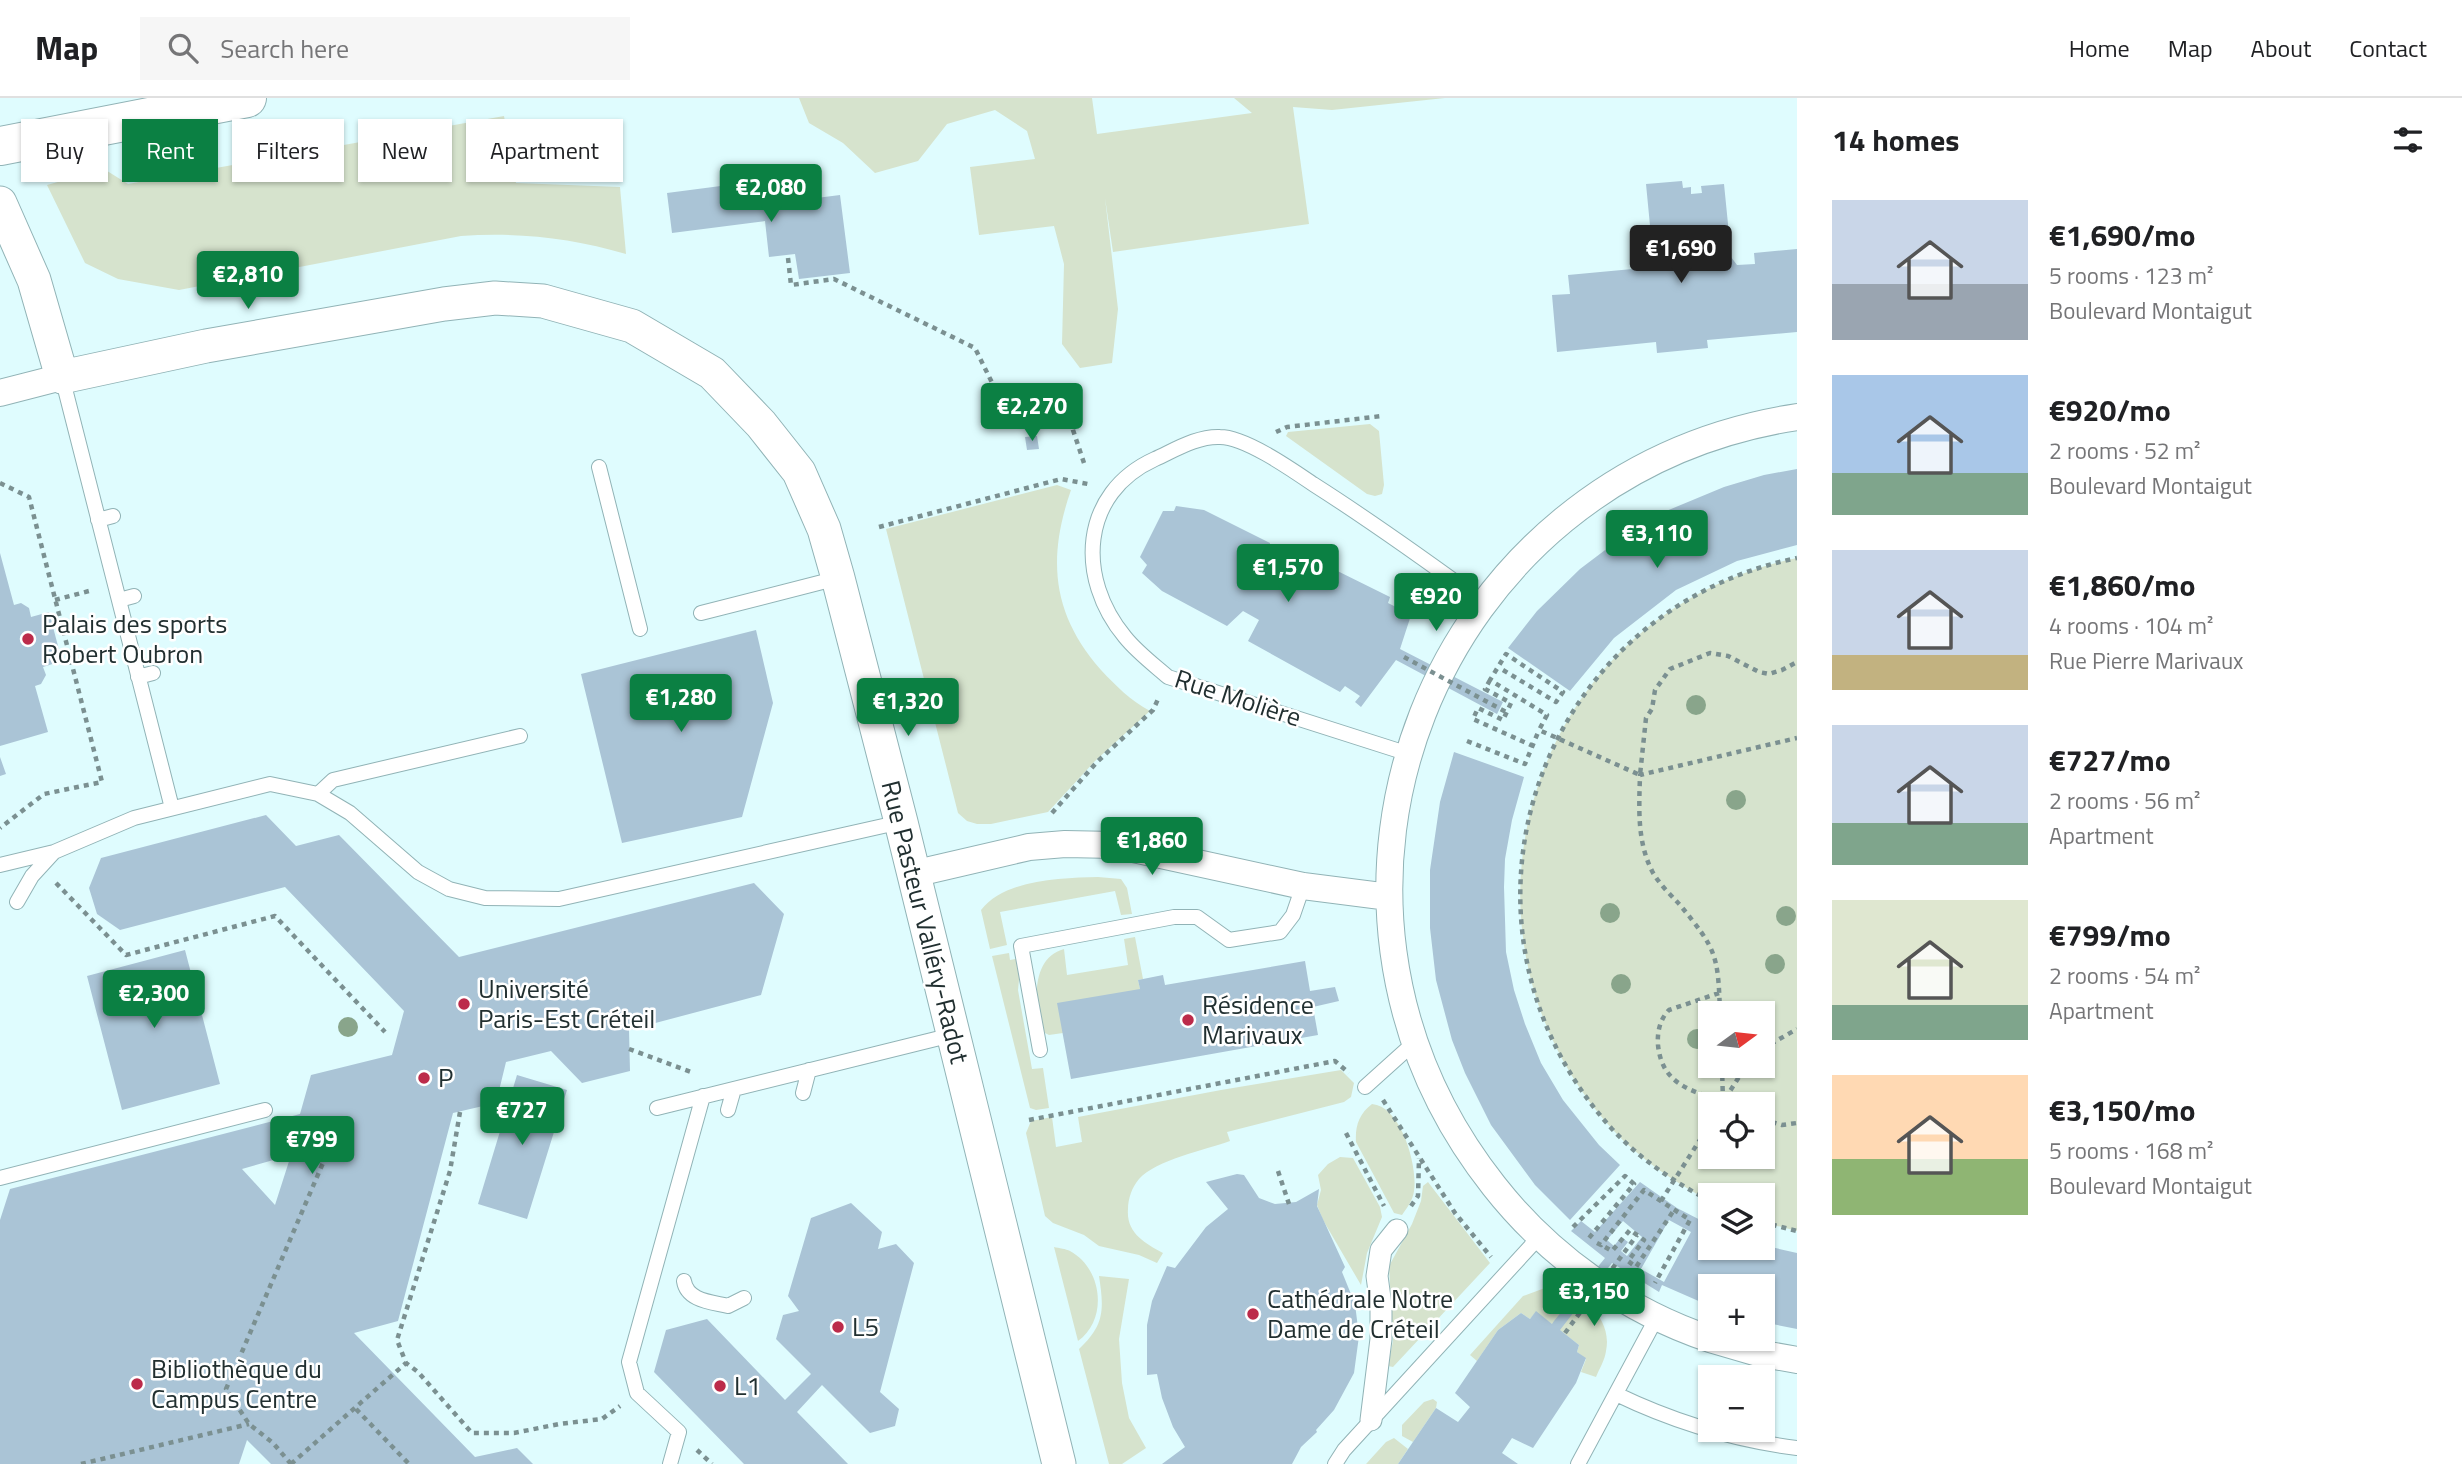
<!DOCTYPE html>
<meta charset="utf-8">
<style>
:root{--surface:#fff;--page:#f6f6f6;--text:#202124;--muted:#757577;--line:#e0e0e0;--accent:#0b8043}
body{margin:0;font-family:"Titillium Web",sans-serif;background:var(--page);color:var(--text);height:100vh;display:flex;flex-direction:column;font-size:26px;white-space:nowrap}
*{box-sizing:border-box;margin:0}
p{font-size:23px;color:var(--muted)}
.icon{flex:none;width:38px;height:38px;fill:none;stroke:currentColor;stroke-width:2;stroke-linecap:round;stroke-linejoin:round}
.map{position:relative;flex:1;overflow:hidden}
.details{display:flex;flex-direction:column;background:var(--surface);width:665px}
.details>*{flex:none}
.banner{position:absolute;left:21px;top:21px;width:665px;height:63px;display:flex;gap:14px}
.needle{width:46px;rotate:75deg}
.buttons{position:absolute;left:1698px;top:903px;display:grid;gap:14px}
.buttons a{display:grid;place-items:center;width:77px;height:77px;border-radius:0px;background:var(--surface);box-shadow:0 2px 5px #0004;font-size:35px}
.price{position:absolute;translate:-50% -60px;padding:0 16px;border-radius:7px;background:var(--accent);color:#fff;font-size:23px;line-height:46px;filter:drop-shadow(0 2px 4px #0008)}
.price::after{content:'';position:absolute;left:50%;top:42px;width:21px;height:16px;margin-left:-10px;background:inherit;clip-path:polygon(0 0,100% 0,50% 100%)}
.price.active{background:#222;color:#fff}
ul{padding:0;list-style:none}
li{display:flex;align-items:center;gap:21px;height:175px;padding:0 35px}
li span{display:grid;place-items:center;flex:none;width:196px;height:140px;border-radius:0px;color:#555}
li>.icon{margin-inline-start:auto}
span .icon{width:84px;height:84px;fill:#fffc;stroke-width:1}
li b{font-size:30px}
h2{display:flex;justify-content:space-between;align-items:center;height:84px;padding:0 35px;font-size:30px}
.pill{padding:0 24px;border-radius:0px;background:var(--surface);box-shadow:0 2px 5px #0004;font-size:24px;line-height:63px}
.pill.active{background:var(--accent);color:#fff}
header{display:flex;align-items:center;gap:42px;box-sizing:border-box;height:98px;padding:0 35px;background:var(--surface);border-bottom:2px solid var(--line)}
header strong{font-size:33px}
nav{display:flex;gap:38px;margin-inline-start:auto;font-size:24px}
.search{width:490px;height:63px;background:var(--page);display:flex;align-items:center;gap:18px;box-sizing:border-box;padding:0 24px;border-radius:0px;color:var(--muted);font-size:26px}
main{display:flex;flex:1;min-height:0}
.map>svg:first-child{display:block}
</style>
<header>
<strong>Map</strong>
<div class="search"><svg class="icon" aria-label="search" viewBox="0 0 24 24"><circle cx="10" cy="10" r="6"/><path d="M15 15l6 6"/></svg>Search here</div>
<nav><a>Home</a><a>Map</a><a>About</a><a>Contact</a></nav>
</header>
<main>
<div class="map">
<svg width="1797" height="1366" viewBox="0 0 1797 1366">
<rect width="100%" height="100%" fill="#dffcfe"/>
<path fill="#d6e3cd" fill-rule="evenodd" d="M 799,0 L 1092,0 L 1097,36 L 1252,15 L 1234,0 L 1445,0 L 1332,12 L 1293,9 L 1309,126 L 1113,154 L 1105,100 L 1118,211 L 1112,265 L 1080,270 L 1062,246 L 1064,166 L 1054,128 L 979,137 L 970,69 L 1035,61 L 1027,33 L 995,12 L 947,26 L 918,63 L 875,75 L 843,45 L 809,25 Z
M 504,18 L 516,85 L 620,89 L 626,156 C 571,140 518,134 461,138 L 179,192 L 118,181 L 85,165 L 47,87 L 104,71 L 128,86 Z
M 1370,326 L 1379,333 L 1384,387 L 1382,396 L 1375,398 L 1367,396 L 1286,338 L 1288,334 Z
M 1057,387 L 1071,392 C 1047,461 1052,516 1101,572 C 1116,588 1130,602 1150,613 L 1095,663 L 1048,714 L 991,726 L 977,726 L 967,723 L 958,715 L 886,431 Z
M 1797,460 L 1797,1133 L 1762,1124 L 1762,1097 L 1710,1097 L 1710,1103 C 1674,1084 1640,1061 1612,1031 C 1431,831 1531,515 1797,460 ZM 1710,915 L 1762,915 L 1762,968 L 1710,968 ZM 1710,1006 L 1762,1006 L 1762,1059 L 1710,1059 Z
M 1098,779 L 1121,781 L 1127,790 L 1132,816 L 1121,817 L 1115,793 L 1000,814 L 1007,847 L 990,851 L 981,812 C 1005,781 1062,780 1098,779 Z
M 1135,839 L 1143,881 L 1138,882 L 1140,891 L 1063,935 L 1049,937 L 1045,935 C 1033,910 1030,860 1064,851 L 1067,877 L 1128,867 L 1124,841 Z
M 1009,855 L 1010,862 L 1021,860 L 1018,892 L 1032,971 L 1043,970 L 1049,1010 L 1036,1012 L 1030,1010 L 992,858 Z
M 1341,972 L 1354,985 L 1351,999 L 1344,1004 L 1227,1034 L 1230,1043 C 1205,1052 1156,1062 1139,1081 C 1132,1089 1128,1101 1128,1111 C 1126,1135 1145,1145 1163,1155 L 1157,1165 L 1139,1157 L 1099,1148 L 1084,1137 L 1053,1125 L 1045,1118 L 1026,1035 L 1031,1023 L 1052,1019 L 1056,1049 L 1082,1044 L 1078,1019 L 1221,992 Z
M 1372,1006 C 1401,1008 1418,1068 1414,1093 C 1413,1102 1407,1110 1402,1117 L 1394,1115 L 1356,1044 C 1355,1028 1359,1016 1372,1006 Z
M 1340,1059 L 1353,1060 L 1380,1109 L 1382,1119 L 1367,1155 L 1361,1187 L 1323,1122 L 1317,1107 L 1321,1092 L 1318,1077 L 1328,1066 Z
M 1428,1084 L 1490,1165 L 1393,1269 L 1388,1268 L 1393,1243 L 1389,1168 L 1412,1126 L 1421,1103 L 1423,1088 Z
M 1054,1149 C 1059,1150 1066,1151 1070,1153 C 1103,1171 1108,1222 1078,1243 Z
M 1099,1178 L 1129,1181 L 1119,1241 L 1122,1285 L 1129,1320 L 1146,1350 L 1122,1366 L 1109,1366 L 1079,1251 C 1105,1227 1104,1211 1099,1178 Z
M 1553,1187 C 1581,1196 1613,1219 1606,1253 C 1605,1262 1599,1271 1596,1279 L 1581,1274 L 1586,1261 L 1577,1254 L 1579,1247 L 1536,1214 L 1530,1221 L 1521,1215 L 1498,1232 L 1477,1263 L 1470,1257 L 1523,1198 Z
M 1433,1301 L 1437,1304 L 1436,1310 L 1413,1344 L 1402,1338 L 1402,1327 L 1424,1304 Z
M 1394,1340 L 1408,1351 L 1398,1366 L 1366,1366 L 1386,1344 Z"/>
<path fill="#aac4d6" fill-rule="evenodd" d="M 759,83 L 762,107 L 840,97 L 850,175 L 799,181 L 795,156 L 769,159 L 765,123 L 672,135 L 667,95 Z
M 1682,83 L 1683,90 L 1691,89 L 1691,96 L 1702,95 L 1701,88 L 1724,86 L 1729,136 L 1721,137 L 1723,155 L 1731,159 L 1737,167 L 1755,166 L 1754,155 L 1797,151 L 1797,234 L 1707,242 L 1708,250 L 1657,255 L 1656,244 L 1557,254 L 1552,197 L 1570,196 L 1568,177 L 1654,169 L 1646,86 Z
M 1037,338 L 1039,351 L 1027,352 L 1025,339 Z
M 1797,371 L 1797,447 L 1737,463 L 1676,492 L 1614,540 L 1570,593 L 1508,550 L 1537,513 L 1580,471 L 1629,434 L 1659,416 L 1724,389 L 1764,377 Z
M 1176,408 L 1204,412 L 1270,445 L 1267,467 L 1283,475 L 1295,452 L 1390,499 L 1388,505 L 1402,512 L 1406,504 L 1414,508 L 1400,551 L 1503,604 L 1497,616 L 1396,562 L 1361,609 L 1355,604 L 1360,598 L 1345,588 L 1340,594 L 1248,543 L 1259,522 L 1243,513 L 1227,528 L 1162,493 L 1142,475 L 1147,467 L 1140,459 L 1163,413 L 1174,413 Z
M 0,455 L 14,507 L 21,505 L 29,510 L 31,519 L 49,514 L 62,563 L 43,569 L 46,577 L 41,586 L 35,588 L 48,634 L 0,648 Z
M 756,532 L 773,605 L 742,719 L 622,745 L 581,576 Z
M 1454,654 L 1524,679 L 1512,722 L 1505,761 L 1504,789 L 1506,854 L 1514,892 L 1525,926 L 1541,965 L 1563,1002 L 1599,1047 L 1620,1067 L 1570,1122 L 1535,1087 L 1491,1027 L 1465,975 L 1452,942 L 1436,882 L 1430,830 L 1430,772 L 1440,704 Z
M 0,659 L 6,676 L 0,678 Z
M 266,717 L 296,748 L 339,737 L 459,859 L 754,785 L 784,816 L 761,897 L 629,932 L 630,973 L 582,985 L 551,953 L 506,964 L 496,1005 L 453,1015 L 398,1223 L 354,1235 L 475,1359 L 517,1350 L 533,1366 L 271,1366 L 247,1342 L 239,1366 L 0,1366 L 0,1122 L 10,1091 L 300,1016 L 311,977 L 392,957 L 404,913 L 285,789 L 120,832 L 97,816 L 89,790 L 101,760 ZM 291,1057 L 275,1107 L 242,1071 Z
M 185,852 L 220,986 L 122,1012 L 87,878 Z
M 1305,863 L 1310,893 L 1335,889 L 1339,903 L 1313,909 L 1318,937 L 1071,981 L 1057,905 L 1140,891 L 1138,882 L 1163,877 L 1165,887 Z
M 517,977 L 567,992 L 527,1121 L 478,1106 Z
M 1237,1076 L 1244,1077 L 1259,1100 L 1275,1106 L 1296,1104 L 1319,1091 L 1317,1108 L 1345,1169 L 1342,1174 L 1355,1206 L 1359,1238 L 1354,1275 L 1334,1312 L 1316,1332 L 1317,1334 L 1301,1349 L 1292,1366 L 1162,1366 L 1185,1349 L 1173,1329 L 1162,1300 L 1157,1276 L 1147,1277 L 1147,1227 L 1152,1203 L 1167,1168 L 1175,1170 L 1206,1129 L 1228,1111 L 1206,1084 Z
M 1640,1084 L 1677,1110 L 1710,1127 L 1710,1150 L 1762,1150 L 1762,1147 L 1797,1155 L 1797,1231 L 1762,1224 L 1762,1188 L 1710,1188 L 1710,1208 L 1662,1187 L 1659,1194 L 1612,1165 L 1560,1232 L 1579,1247 L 1577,1254 L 1586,1260 L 1576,1285 L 1533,1350 L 1512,1340 L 1502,1355 L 1518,1366 L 1398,1366 L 1436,1310 L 1458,1324 L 1470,1309 L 1455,1295 L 1498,1232 L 1521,1215 L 1530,1221 L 1536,1213 L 1552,1226 L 1554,1223 L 1605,1160 L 1571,1133 L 1581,1123 L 1595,1134 ZM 1669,1122 L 1691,1134 L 1664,1184 L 1641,1171 ZM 1623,1123 L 1642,1139 L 1627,1158 L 1621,1153 L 1628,1144 L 1621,1139 L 1614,1148 L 1607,1142 Z
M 851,1105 L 882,1134 L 878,1151 L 896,1146 L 914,1165 L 880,1294 L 899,1311 L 895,1328 L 870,1335 L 822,1287 L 797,1314 L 848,1366 L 744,1366 L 654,1274 L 666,1232 L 707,1221 L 785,1302 L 811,1276 L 776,1241 L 783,1217 L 799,1213 L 788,1198 L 811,1120 Z"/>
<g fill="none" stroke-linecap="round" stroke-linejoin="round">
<g stroke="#91b3b6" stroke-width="16">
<path id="service" d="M 62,279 L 172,710
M 599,369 L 640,531
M 98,422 L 113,418
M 119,502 L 134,498
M 701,515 L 838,480
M 138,579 L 153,575
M 1409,656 L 1168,579 C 1153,566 1137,554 1125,539 C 1076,480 1080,395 1155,361 C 1175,352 1197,338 1220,339 C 1245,339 1291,371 1313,386 C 1371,423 1427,463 1483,504
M 318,696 L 333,682 L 520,638
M 0,767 L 54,754 L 134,720 L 270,686 L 318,696 L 350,715 L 418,774 L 449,791 L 485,800 L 559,801 L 901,724
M 17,804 L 32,778 L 54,754
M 1040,952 L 1021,848 L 1174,819 L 1197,819 L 1229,842 L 1280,834 L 1293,817 L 1303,788
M 1365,989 L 1415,944
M 803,995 L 809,972
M 657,1010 L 952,937
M 728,1012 L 734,991
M 0,1080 L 265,1012
M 684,1183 C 687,1203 712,1204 728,1208 L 744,1200
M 1616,1296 C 1674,1324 1733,1342 1797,1350
M 670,1366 L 679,1334 L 637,1295 L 629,1264 L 703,998
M 1335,1366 L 1344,1352 L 1540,1138
M 1578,1366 L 1657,1219"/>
</g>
<g stroke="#91b3b6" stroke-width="23">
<path id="pedestrian" d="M 1371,1322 L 1381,1241 L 1381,1208 L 1377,1178 L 1381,1152 L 1397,1132"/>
</g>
<g stroke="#91b3b6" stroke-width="28">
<path id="minor" d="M 0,295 L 62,279
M 913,776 L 1029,749 L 1065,746 L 1115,747 L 1303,788 L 1389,799
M 1710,1241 C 1626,1213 1549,1158 1494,1088 C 1265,798 1432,375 1797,319
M 1710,1241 L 1758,1255 L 1797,1262"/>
</g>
<g stroke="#91b3b6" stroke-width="35">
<path id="tertiary" d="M 0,105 L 34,182 L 62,279 L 206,248 L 444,206 L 495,200 L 543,203 L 632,228 L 712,275 L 761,326 L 799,374 L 824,431 L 838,480 L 901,724 L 1059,1366"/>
</g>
<g stroke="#91b3b6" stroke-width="40">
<path id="motorway" d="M 0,48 L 247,0"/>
</g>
<path stroke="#7b9091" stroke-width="4.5" stroke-dasharray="5 5" stroke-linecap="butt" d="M 788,160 L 791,187 L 834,181 L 975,250 L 1002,305 L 1011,311 L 1023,313 L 1069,310 L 1073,332 L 1085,368
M 1276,334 L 1287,329 L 1382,318
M 0,385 L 29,399 L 102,684 L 44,696 L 0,730
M 879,429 L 1061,381 L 1088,386
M 55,502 L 89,493
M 1503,572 L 1556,604 L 1563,594 L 1506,556 L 1490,582 L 1547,617 L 1539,632 L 1640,677 L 1646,620 L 1652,611 L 1655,592 L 1670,571 L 1710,555 L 1728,558 L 1759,574 L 1769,576 L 1782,572 L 1797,564
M 1490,582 L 1485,591 L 1511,605 L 1503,622 L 1478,610 L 1473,621 L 1533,648
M 1467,643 L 1525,666 L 1539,632
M 1052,715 L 1097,664 L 1153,612 L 1159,599
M 56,785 L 126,857 L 275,818 L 385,934
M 1719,895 L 1669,912 C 1660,921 1657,934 1658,947 C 1662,987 1691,992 1723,1004 L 1722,1006
M 1720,915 C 1718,857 1717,852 1680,807 C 1671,797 1659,786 1652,773 C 1637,743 1639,711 1640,677 L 1797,640
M 629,951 L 694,975
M 1762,951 L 1797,931
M 1722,968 L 1723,1004 L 1746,968
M 1383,1002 L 1455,1115 L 1491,1159
M 460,1014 L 450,1073 L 397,1242 L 406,1265 L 418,1274 L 472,1335 L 514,1335 L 559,1326 L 602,1321 L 620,1308
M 1762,1021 L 1782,1027 L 1797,1025
M 1029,1022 L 1335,963 L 1349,975
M 1346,1035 L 1384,1108
M 1278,1073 L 1289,1106
M 1661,1103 L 1710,1026
M 1710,1103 C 1674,1084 1640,1061 1612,1031 C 1431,831 1531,515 1797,460
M 1411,1108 L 1418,1098 L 1419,1060
M 1762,1124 L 1797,1133
M 1573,1129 L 1625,1078 L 1634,1086 L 1589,1140
M 1597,1145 L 1601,1147 L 1644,1092 L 1690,1122 L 1655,1185
M 1605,1149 L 1612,1153 L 1630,1132 L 1644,1142 L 1628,1163 L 1636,1169 L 1674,1112
M 356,1311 L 409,1366
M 697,1352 L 712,1366
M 81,1366 L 249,1326
M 291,1366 L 273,1345 L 249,1326 L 226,1291 L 344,1016
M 291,1366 L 406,1265"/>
<use href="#service" stroke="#fff" stroke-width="14"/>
<use href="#pedestrian" stroke="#fff" stroke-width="21"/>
<use href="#minor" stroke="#fff" stroke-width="26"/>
<use href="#tertiary" stroke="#fff" stroke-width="33"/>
<use href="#motorway" stroke="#fff" stroke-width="38"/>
<path stroke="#7b9091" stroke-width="4.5" stroke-dasharray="5 5" stroke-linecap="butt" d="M 1404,559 L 1506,614
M 1565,1235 L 1637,1137"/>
</g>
<g fill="#89a58b">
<circle cx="1696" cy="607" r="10"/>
<circle cx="1736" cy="702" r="10"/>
<circle cx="1610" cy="815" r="10"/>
<circle cx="1786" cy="818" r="10"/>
<circle cx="1775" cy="866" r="10"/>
<circle cx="1621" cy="886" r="10"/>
<circle cx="348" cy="929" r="10"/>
<circle cx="1697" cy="941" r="10"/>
</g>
<g fill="#bc2b4a" stroke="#fff" stroke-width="2.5">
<circle cx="28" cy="541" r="7"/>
<circle cx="464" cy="906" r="7"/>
<circle cx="1188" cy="922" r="7"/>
<circle cx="424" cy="980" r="7"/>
<circle cx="1253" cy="1216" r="7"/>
<circle cx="838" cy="1229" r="7"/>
<circle cx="137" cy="1286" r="7"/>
<circle cx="720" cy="1288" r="7"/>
</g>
<g text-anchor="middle" stroke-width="5" stroke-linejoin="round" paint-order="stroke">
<g font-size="26" fill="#212f30" stroke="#fff" text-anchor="start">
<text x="42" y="535">Palais des sports<tspan x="42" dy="30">Robert Oubron</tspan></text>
<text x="478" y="900">Université<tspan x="478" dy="30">Paris-Est Créteil</tspan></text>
<text x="1202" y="916">Résidence<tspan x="1202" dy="30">Marivaux</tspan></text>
<text x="438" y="989">P</text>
<text x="1267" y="1210">Cathédrale Notre<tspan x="1267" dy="30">Dame de Créteil</tspan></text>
<text x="852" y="1238">L5</text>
<text x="151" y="1280">Bibliothèque du<tspan x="151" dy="30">Campus Centre</tspan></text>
<text x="734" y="1297">L1</text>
</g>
<g font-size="26" fill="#212f30" stroke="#fff">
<text transform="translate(1238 600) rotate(18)" y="9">Rue Molière</text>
<text transform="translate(925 824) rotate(76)" y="9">Rue Pasteur Valléry-Radot</text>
</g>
</g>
</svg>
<div class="buttons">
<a><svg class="needle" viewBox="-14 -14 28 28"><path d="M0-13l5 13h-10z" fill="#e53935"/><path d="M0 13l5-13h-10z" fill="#757577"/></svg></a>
<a><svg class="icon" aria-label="locate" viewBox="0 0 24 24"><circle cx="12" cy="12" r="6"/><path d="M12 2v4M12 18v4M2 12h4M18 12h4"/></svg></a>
<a><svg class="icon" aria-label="layers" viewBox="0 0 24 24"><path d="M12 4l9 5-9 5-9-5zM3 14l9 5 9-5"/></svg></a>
<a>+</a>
<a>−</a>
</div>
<b class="price" style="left:771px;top:126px">€2,080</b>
<b class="price active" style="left:1681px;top:187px">€1,690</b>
<b class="price" style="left:248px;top:213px">€2,810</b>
<b class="price" style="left:1032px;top:345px">€2,270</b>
<b class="price" style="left:1657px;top:472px">€3,110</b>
<b class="price" style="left:1288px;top:506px">€1,570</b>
<b class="price" style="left:1436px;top:535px">€920</b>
<b class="price" style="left:681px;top:636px">€1,280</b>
<b class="price" style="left:908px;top:640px">€1,320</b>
<b class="price" style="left:1152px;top:779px">€1,860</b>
<b class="price" style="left:154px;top:932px">€2,300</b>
<b class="price" style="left:522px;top:1049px">€727</b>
<b class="price" style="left:312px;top:1078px">€799</b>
<b class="price" style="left:1594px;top:1230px">€3,150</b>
<div class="banner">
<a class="pill">Buy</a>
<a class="pill active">Rent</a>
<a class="pill">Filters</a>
<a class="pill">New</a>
<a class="pill">Apartment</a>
</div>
</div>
<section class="details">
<h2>14 homes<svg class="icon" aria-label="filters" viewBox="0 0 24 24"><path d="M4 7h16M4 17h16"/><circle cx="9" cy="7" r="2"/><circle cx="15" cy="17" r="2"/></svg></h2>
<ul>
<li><span style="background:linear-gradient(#c9d6e8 60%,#9aa5b1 0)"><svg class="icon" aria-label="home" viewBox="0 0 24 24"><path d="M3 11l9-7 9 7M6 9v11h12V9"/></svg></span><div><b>€1,690/mo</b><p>5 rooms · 123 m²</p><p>Boulevard Montaigut</p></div></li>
<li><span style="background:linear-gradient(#a9c7e8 70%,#7fa58c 0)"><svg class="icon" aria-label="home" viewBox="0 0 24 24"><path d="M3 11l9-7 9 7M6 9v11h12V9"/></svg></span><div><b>€920/mo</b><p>2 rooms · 52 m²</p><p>Boulevard Montaigut</p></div></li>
<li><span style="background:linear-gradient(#c9d6e8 75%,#c2b280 0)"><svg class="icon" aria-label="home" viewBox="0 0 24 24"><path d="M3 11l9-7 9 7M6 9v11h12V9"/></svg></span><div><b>€1,860/mo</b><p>4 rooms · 104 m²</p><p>Rue Pierre Marivaux</p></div></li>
<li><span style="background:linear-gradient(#c9d6e8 70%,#7fa58c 0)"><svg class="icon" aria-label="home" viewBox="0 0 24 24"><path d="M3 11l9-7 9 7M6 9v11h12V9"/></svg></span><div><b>€727/mo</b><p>2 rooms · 56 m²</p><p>Apartment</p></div></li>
<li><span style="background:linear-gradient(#dfe7d0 75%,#7fa58c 0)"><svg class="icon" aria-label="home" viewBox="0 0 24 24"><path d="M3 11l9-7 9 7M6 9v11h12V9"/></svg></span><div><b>€799/mo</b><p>2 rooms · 54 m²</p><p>Apartment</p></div></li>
<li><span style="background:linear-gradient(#ffd9b3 60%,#8fb573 0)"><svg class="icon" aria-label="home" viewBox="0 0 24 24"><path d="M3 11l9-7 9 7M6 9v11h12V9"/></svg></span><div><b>€3,150/mo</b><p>5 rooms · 168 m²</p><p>Boulevard Montaigut</p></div></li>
</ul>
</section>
</main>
